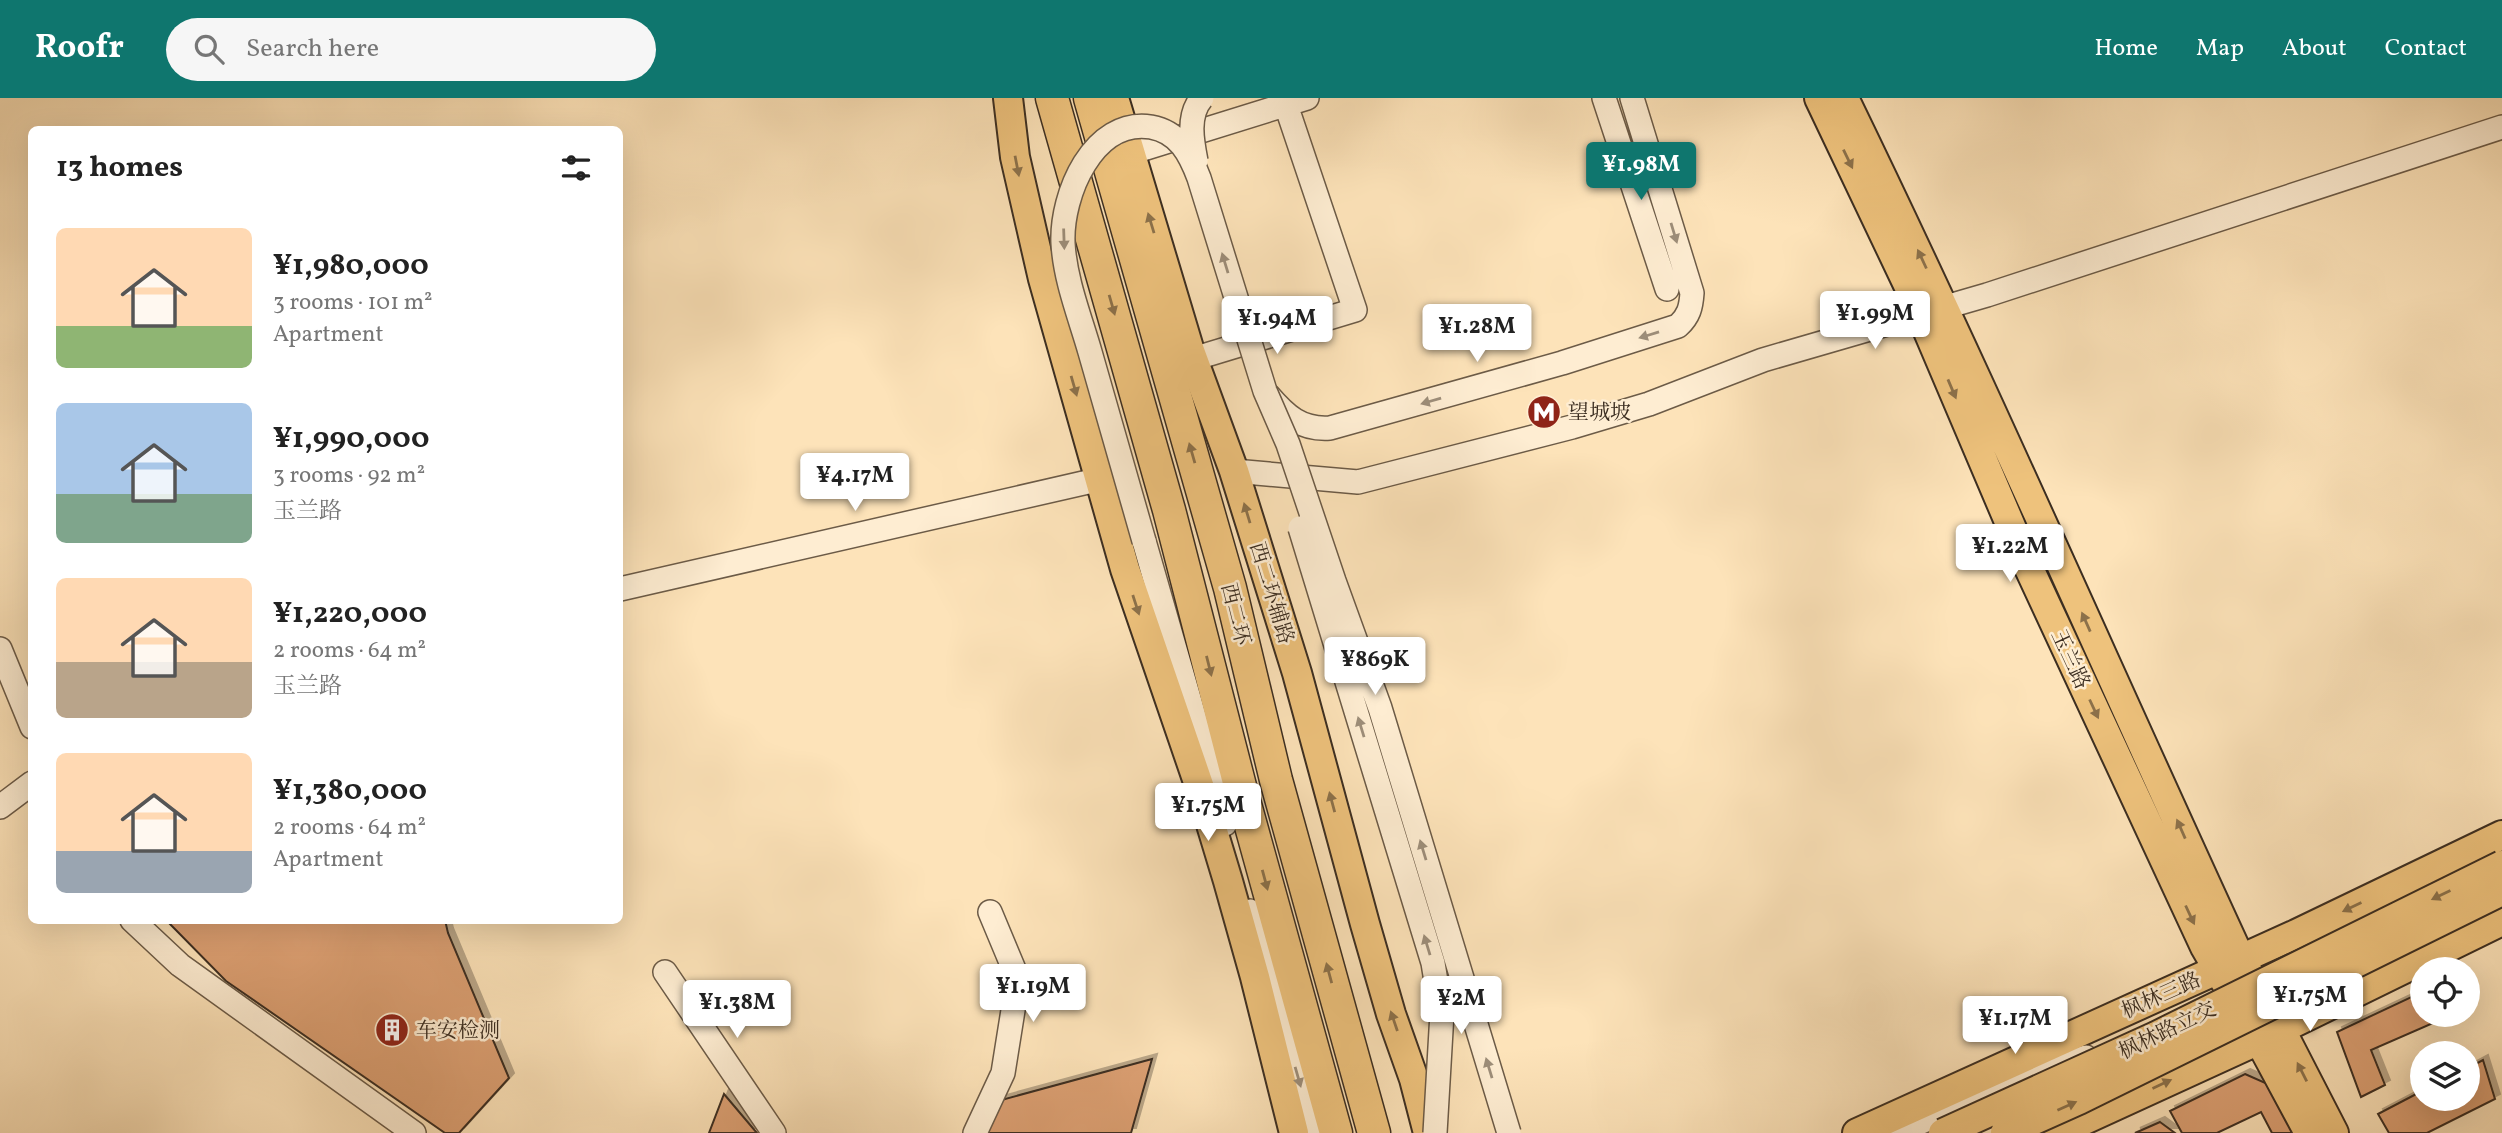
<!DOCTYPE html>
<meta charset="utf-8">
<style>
:root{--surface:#fff;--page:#f6f6f6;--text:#222;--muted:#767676;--accent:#0f766e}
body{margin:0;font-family:Vollkorn,"Noto Serif SC",serif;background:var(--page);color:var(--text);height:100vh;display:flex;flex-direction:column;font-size:26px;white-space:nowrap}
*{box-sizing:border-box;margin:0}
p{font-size:23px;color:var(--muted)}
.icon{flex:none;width:38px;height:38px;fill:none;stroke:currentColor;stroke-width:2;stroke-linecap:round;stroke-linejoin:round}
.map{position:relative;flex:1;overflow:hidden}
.side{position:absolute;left:28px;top:28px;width:595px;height:798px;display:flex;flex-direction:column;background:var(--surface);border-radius:10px;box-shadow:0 7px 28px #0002}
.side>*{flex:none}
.controls{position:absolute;left:2410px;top:859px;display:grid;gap:14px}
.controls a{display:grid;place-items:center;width:70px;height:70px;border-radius:50%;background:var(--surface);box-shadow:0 7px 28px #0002;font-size:35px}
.price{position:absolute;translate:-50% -60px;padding:0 16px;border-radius:7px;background:#fff;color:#222;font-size:23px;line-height:46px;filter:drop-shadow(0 2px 4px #0008)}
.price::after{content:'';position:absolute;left:50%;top:42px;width:21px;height:16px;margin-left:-10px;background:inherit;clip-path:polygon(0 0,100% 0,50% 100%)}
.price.current{background:var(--accent);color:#fff}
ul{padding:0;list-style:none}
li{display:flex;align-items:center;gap:21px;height:175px;padding:0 28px}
li span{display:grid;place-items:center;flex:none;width:196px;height:140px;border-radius:10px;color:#555}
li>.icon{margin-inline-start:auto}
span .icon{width:84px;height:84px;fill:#fffc;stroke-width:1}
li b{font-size:30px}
h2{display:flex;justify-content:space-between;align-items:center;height:84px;padding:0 28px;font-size:30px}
header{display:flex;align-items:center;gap:42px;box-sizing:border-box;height:98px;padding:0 35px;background:var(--accent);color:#fff}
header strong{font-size:33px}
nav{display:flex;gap:38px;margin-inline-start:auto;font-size:24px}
.search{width:490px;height:63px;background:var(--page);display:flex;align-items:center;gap:18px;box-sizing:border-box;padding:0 24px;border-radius:38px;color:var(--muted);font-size:26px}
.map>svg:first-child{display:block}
</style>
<header>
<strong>Roofr</strong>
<div class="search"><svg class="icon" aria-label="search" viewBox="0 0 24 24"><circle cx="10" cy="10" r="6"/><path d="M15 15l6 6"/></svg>Search here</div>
<nav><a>Home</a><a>Map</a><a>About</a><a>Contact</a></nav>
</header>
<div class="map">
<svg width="2502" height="1035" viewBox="0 0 2502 1035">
<defs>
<filter id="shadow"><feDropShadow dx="5" dy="-5" stdDeviation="0" flood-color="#0004"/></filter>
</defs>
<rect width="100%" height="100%" fill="#fde3b9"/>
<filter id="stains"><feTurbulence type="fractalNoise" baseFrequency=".00286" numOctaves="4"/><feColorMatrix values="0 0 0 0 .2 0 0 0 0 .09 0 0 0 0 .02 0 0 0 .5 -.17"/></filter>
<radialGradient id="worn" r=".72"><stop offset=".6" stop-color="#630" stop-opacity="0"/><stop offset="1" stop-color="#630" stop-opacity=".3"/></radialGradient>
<path fill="#db9f72" stroke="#3c2e21" stroke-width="2" filter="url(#shadow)" d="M 166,822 L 445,822 L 448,835 L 509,980 L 459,1035 L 445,1035 L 226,883 Z
M 2422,894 L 2422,917 L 2449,918 L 2371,952 L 2385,987 L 2361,999 L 2337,934 Z
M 1152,961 L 1131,1035 L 982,1035 L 994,1004 Z
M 2483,962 L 2495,1001 L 2427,1035 L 2389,1035 L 2378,1016 L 2422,993 L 2422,1001 L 2468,1001 L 2468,970 Z
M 2245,976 L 2270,987 L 2303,1035 L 2272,1035 L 2261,1014 L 2217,1035 L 2182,1035 L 2170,1013 Z
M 724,996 L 757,1035 L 709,1035 Z
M 2160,1024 L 2175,1035 L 2135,1035 Z"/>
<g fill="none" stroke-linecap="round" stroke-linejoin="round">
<g stroke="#6c5b47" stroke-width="26">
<path id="minor" d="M 1604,0 L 1667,191
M 1130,55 L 1307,0
M 1193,261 L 1355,212 L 1286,7
M 1268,297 C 1286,318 1301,332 1330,330 L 1562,265 L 1678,228 C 1689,218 1691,209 1692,195 L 1632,0
M 1234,373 L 1358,384 L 1572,329 L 1649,306 L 1763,262 L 1987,197 L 2502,29
M 1144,443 L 1225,726
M 620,491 L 1101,381
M 0,551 L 32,629
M 0,709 L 32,685
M 1250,813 L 1314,1035
M 132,822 L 180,867 L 414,1035
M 665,874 L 774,1035
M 975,1035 L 1003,975 L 1018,881 L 990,814
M 1897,1035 L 2014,982 L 2086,959"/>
</g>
<g stroke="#3c2e21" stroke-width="32">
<path id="major" d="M 1008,0 L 1015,59 L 1043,181 L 1125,471 L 1200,690 L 1228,783 L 1255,879 L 1294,1035
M 1114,0 L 1189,250 L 1234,373 L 1297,575 L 1365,826 L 1391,916 L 1414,981 L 1428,1035
M 1819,0 L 1910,191 L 2027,466 L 2205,849 L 2259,942 L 2309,1035
M 1844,0 C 1982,284 2108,574 2240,860 L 2280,930 L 2334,1035
M 1857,1035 L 2296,836 L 2502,737
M 2056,1035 L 2259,942 L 2502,823"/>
</g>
<g stroke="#3c2e21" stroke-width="35">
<path id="highway" d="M 1052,0 L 1169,412 L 1241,692 L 1336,1035
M 1090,0 L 1230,490 L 1276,682 L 1374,1035"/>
</g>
<use href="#minor" stroke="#feedd2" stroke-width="23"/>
<use href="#major" stroke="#eec27c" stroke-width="28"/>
<use href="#highway" stroke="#eec27c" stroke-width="32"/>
<g stroke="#6c5b47" stroke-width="26" stroke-linecap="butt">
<path id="minor-bridge" d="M 1196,63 C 1192,43 1187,17 1202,0
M 1300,430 L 1433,865 L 1441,914
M 1144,443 C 1126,380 1108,317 1090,254 C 1080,219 1065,182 1063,145 C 1061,97 1093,20 1151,29 C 1179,34 1190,56 1199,80 L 1265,293 L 1288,346 L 1334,483 L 1380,610 L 1509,1035
M 1435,1035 L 1443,898"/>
</g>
<g stroke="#3c2e21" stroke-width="32" stroke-linecap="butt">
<path id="major-bridge" d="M 1943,1035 L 2156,938 L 2502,767
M 2005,1035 L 2079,1002 L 2502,793"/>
</g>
<use href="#minor-bridge" stroke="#feedd2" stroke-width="23"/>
<use href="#major-bridge" stroke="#eec27c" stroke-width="28"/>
</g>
<defs><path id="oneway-solid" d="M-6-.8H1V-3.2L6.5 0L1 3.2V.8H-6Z" transform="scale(1.75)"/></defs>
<g fill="#8c714a">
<use href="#oneway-solid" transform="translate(1848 61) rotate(64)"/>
<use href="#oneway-solid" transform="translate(1017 68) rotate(79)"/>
<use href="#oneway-solid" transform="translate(1151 125) rotate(-107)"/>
<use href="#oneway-solid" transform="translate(1922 161) rotate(-115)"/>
<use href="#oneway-solid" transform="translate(1112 207) rotate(74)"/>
<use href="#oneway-solid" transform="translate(1074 288) rotate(74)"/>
<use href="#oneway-solid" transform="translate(1952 291) rotate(67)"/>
<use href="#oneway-solid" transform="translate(1192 355) rotate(-106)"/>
<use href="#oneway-solid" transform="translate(1247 415) rotate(-107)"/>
<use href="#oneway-solid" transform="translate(1136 507) rotate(72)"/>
<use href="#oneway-solid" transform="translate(2086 524) rotate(-114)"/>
<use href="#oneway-solid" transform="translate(1209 568) rotate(76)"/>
<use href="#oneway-solid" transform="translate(2094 611) rotate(65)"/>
<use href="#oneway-solid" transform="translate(1332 704) rotate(-105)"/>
<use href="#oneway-solid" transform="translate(2181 731) rotate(-114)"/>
<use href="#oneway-solid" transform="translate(1265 782) rotate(75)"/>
<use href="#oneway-solid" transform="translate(2441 797) rotate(154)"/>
<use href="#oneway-solid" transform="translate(2352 809) rotate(154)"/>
<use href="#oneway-solid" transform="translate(2190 817) rotate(65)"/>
<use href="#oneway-solid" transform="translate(1329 875) rotate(-105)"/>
<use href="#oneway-solid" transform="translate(1394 923) rotate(-109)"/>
<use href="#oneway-solid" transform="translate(2302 974) rotate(-117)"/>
<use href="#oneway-solid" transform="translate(2162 986) rotate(-25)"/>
<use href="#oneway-solid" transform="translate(2067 1008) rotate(-24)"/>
</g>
<g fill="#9d8e7a">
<use href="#oneway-solid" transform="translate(1674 135) rotate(73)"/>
<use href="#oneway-solid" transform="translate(1064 141) rotate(88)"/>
<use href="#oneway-solid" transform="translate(1225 165) rotate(-107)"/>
<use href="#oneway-solid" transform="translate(1649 237) rotate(163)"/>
<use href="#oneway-solid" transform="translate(1431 303) rotate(164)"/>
<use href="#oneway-solid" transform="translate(1361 629) rotate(-107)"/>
<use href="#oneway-solid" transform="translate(1423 752) rotate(-107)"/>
<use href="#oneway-solid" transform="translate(1427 847) rotate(-107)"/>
<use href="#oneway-solid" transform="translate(1489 970) rotate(-107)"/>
<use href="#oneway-solid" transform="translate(1298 979) rotate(74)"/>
</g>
<defs>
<g id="metro-disc" transform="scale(1.75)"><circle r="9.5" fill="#8f2418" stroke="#feedd2"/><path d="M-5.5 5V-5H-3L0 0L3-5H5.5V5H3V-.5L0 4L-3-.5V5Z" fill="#fff"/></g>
<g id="building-disc" transform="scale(1.75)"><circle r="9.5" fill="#8f2418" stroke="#feedd2"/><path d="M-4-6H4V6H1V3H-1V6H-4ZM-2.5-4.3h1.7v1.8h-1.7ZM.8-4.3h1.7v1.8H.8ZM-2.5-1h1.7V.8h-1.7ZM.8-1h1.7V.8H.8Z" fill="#fff"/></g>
</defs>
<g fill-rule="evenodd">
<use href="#metro-disc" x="1544" y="314"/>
<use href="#building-disc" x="392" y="932"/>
</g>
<g text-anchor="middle" stroke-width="5" stroke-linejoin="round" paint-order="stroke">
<g font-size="21" fill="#3c2e21" stroke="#feedd2" text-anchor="start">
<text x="1568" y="321">望城坡</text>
<text x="416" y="939">车安检测</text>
</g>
<g font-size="21" fill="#3c2e21" stroke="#feedd2">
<text transform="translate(1272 495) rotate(73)" y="7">西二环辅路</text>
<text transform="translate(1236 516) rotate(76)" y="7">西二环</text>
<text transform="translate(2071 561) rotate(65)" y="7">玉兰路</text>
<text transform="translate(2161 897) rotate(-24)" y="7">枫林三路</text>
<text transform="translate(2167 932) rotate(-26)" y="7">枫林路立交</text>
</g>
</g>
<rect width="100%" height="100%" filter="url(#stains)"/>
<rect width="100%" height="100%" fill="url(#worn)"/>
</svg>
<div class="controls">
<a><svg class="icon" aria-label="locate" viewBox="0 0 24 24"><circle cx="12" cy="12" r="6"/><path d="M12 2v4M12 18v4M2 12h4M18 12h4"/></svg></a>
<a><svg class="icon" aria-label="layers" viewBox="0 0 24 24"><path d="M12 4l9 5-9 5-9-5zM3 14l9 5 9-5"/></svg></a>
</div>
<b class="price current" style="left:1641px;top:104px">¥1.98M</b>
<b class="price" style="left:1875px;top:253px">¥1.99M</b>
<b class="price" style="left:1277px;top:258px">¥1.94M</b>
<b class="price" style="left:1477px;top:266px">¥1.28M</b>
<b class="price" style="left:855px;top:415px">¥4.17M</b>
<b class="price" style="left:2010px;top:486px">¥1.22M</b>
<b class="price" style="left:1375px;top:599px">¥869K</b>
<b class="price" style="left:1208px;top:745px">¥1.75M</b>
<b class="price" style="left:1033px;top:926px">¥1.19M</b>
<b class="price" style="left:2310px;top:935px">¥1.75M</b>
<b class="price" style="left:1461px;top:938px">¥2M</b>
<b class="price" style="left:737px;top:942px">¥1.38M</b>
<b class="price" style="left:2015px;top:958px">¥1.17M</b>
<section class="side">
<h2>13 homes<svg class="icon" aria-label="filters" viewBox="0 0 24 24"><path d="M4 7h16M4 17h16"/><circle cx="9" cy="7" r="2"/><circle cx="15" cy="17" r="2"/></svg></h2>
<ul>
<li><span style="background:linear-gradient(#ffd9b3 70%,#8fb573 0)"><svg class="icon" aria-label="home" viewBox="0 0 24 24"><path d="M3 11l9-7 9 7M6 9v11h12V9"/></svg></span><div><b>¥1,980,000</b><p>3 rooms · 101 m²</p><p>Apartment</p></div></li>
<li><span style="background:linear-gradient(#a9c7e8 65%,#7fa58c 0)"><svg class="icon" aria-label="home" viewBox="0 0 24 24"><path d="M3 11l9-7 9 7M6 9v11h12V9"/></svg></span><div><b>¥1,990,000</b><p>3 rooms · 92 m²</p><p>玉兰路</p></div></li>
<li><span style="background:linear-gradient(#ffd9b3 60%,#b9a48a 0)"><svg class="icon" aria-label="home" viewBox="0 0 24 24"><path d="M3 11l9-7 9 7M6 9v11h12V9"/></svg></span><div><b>¥1,220,000</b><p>2 rooms · 64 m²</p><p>玉兰路</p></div></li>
<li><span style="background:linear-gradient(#ffd9b3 70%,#9aa5b1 0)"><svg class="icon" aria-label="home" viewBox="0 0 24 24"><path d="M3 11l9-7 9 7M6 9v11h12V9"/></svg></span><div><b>¥1,380,000</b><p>2 rooms · 64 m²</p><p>Apartment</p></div></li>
</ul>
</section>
</div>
